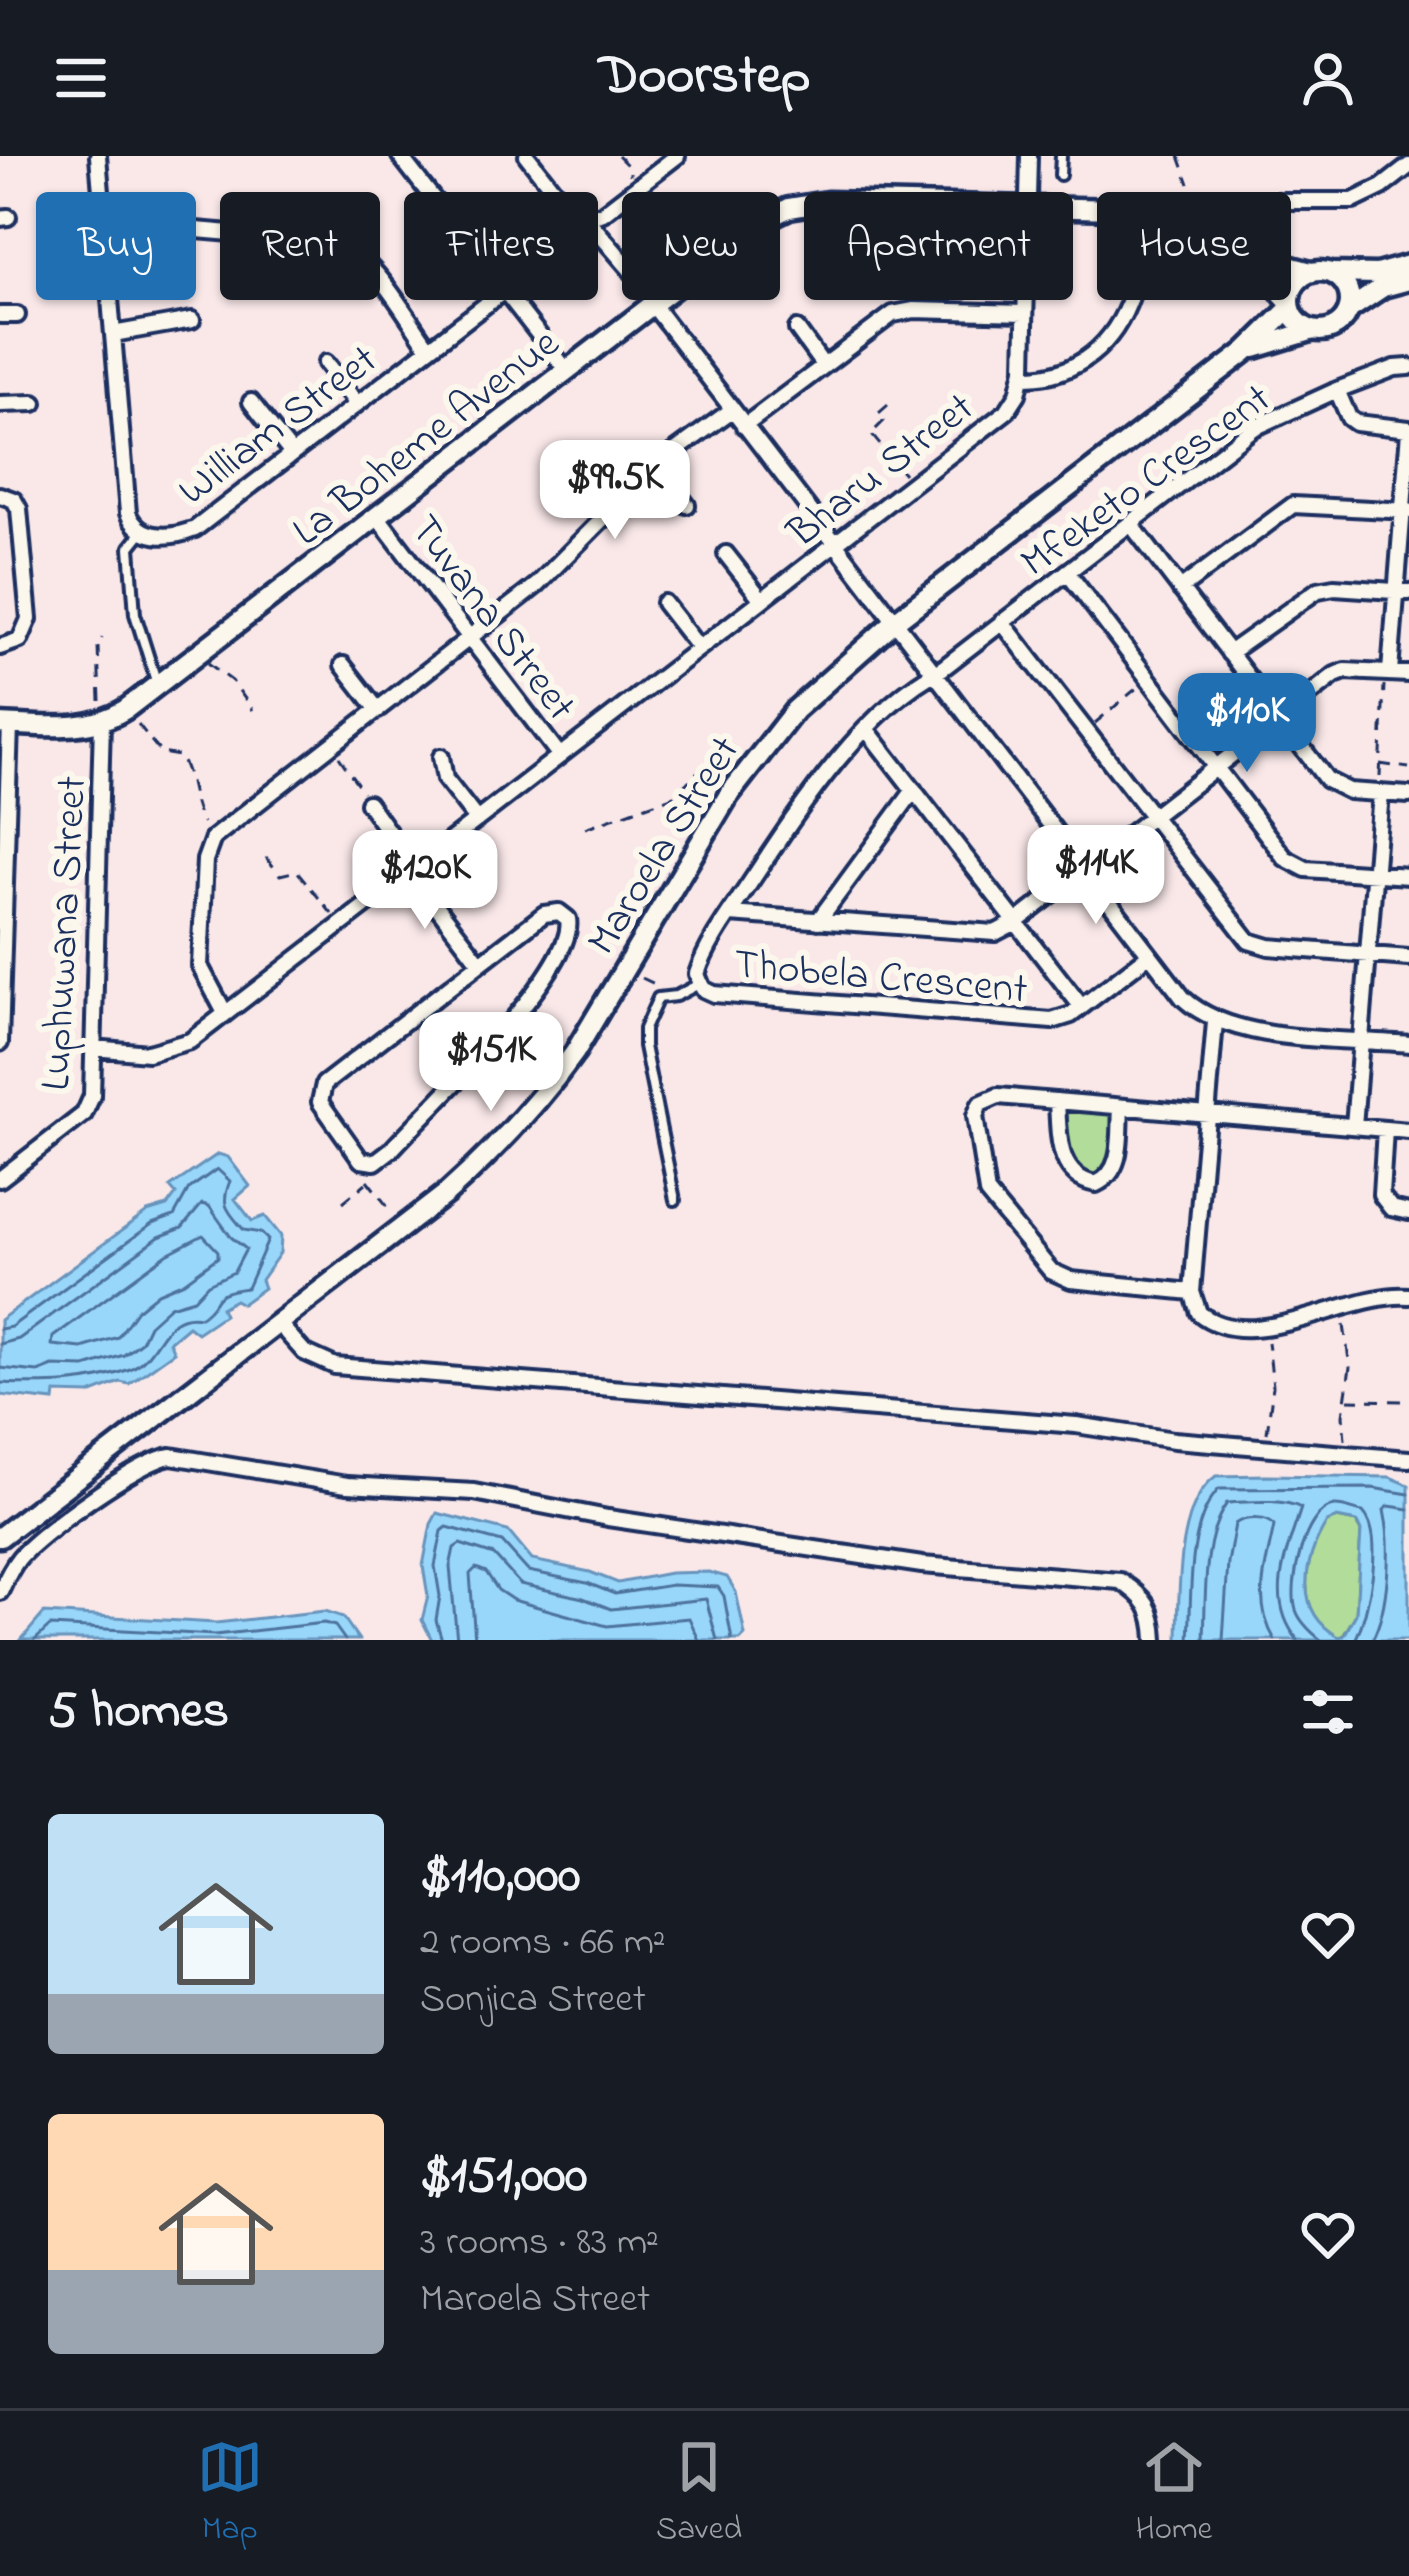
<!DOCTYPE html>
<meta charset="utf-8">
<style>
:root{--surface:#171b24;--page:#20242c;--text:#f1f3f6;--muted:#9ea1a6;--line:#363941;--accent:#1f6fb2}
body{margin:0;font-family:"Indie Flower",sans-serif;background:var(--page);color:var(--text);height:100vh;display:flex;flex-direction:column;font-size:45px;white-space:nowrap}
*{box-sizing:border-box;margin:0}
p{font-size:39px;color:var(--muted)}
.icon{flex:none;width:66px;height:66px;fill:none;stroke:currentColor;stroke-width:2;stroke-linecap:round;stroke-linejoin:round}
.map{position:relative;height:1484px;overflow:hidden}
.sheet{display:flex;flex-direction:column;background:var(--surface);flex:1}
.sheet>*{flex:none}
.top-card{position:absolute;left:36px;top:36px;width:1338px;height:108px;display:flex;gap:24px}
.price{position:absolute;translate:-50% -102px;padding:0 27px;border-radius:24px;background:#fff;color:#222;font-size:39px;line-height:78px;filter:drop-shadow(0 3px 6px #0008)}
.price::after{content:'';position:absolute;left:50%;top:72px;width:36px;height:27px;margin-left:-18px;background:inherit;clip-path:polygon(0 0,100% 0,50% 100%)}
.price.active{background:var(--accent);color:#fff}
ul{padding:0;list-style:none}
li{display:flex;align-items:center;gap:36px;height:300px;padding:0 48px}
li span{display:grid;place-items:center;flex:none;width:336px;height:240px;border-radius:12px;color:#555}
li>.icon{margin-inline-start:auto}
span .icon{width:144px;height:144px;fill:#fffc;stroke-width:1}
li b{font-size:51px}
h2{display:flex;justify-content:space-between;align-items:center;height:144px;padding:0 48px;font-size:51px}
.pill{padding:0 42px;border-radius:12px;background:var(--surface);box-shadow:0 3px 9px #0004;font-size:42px;line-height:108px}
.pill.active{background:var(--accent);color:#fff}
header{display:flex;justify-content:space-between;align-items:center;height:156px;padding:0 48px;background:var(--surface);font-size:54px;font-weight:700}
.menu{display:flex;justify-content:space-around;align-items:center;height:168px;border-top:3px solid var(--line);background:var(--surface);font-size:33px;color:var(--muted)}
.menu a{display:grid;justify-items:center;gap:6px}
.menu .active{color:var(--accent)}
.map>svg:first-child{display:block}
</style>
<header><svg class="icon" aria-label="menu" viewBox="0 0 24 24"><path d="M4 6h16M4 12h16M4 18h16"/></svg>Doorstep<svg class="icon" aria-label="person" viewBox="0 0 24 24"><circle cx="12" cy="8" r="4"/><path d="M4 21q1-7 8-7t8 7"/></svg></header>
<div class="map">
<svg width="1409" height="1484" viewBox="0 0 1409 1484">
<rect width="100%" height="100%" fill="#fae8e9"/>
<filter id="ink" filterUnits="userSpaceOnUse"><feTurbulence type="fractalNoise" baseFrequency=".00833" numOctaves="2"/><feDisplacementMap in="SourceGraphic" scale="24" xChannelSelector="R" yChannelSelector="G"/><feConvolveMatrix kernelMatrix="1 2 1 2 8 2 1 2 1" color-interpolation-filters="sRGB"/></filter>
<g filter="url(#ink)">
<path fill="#b1dc99" stroke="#66867c" stroke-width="3" d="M 1074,952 L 1106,955 L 1112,960 C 1116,981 1115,1015 1092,1022 C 1069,1008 1058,981 1067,956 Z
M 1337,1362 L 1356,1366 L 1361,1375 L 1356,1458 L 1343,1480 L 1338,1481 C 1293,1455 1303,1405 1327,1365 Z"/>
<path fill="#99d7fa" stroke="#6794bc" stroke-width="3" fill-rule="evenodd" d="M 218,998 L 228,1001 L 250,1030 L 235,1043 L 252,1065 L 265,1060 L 281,1080 L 280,1097 L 261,1124 L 264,1132 L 242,1148 L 235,1144 L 221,1152 L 224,1159 L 197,1177 L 188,1170 L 169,1186 L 174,1196 L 129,1228 L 120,1226 L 90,1238 L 55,1237 L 54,1245 L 0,1239 L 0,1164 L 147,1056 L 167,1050 L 176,1038 L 170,1031 Z
M 1266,1319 L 1390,1321 L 1409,1329 L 1409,1484 L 1178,1484 C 1179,1438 1176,1348 1216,1320 ZM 1337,1362 L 1357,1366 L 1361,1375 L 1356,1458 L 1344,1480 L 1339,1481 C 1293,1455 1303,1405 1327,1366 Z
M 437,1357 L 508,1375 L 532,1404 L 590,1416 L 618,1427 L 670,1417 L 709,1416 L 727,1421 L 736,1436 L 745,1479 L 740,1484 L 432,1484 L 422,1464 L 428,1440 L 423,1410 L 431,1368 Z
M 325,1455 L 343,1461 L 359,1484 L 21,1484 L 44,1457 L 216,1467 Z"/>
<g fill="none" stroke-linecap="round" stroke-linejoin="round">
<path stroke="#4d729c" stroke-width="3" d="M 203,1079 L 218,1095 L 218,1101 L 184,1126 L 158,1137 L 137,1154 L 118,1181 L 82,1192 L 52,1189 L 53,1181 L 167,1098 Z
M 0,1173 L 11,1171 L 152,1068 L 174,1060 L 189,1033 L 217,1013 L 230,1025 C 220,1050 227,1054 244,1074 L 261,1077 L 268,1084 L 247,1132 C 206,1137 225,1144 200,1161 C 161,1154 161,1200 130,1213 C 89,1229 43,1229 0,1227
M 0,1188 L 19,1183 L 159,1081 L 182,1072 L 202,1048 L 209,1050 L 231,1081 L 246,1093 L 234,1116 L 208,1128 L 194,1143 L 170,1150 L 149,1169 L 141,1186 L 124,1199 L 85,1211 L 53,1210 L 38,1216 L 0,1212
M 35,1484 L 50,1470 L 215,1479 L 324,1467 L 335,1470 L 345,1484
M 442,1484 L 436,1464 L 440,1440 L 435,1410 L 442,1375 L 447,1371 L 502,1386 L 528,1415 L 587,1427 L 615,1438 L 672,1429 L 718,1431 L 724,1440 L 732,1484
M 457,1484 L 450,1411 L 454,1392 L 460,1388 L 494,1399 L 520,1428 L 583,1442 L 611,1453 L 706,1443 L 717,1484
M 475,1484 L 470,1418 L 476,1412 L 486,1416 L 498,1434 L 513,1444 L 607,1470 L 689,1462 L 699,1484
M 1189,1484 C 1192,1439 1186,1368 1219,1333 L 1372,1332 L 1409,1338
M 1204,1484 C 1206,1442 1202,1381 1227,1347 C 1250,1346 1281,1342 1301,1352 C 1287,1396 1264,1443 1298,1484
M 1223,1484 L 1228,1407 L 1235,1368 C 1244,1361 1269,1360 1274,1370 C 1266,1411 1252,1445 1275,1484
M 1321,1484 C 1311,1476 1300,1466 1296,1454 C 1288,1429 1304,1354 1334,1350 C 1344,1349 1354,1355 1363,1356 C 1385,1379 1369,1458 1355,1484
M 1372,1484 C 1389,1452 1392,1389 1384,1354 L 1389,1350 L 1409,1353"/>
<g stroke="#1b2f5e" stroke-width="16">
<path id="service" d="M 1060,19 L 1061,0
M 142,376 L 130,391 L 135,458 L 157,528
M 675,1044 L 644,890 L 644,873 L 658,842 L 676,840 L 699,828"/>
</g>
<g stroke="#1b2f5e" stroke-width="22">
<path id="minor" d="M 98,0 L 128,357 C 139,385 170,383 195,373 L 505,134
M 400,0 L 567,215
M 527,0 L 570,55 L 586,62 L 603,57 L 677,0
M 0,62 L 8,61
M 586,62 L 647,133 L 659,157 L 1183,842 C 1233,889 1342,882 1409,888
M 103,66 L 335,86 C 376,102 404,158 429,192
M 1219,72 L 1254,45 L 1353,45 L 1382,31 L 1409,10
M 0,159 L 17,159
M 797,173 L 823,209
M 113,178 L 192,164
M 326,207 L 357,248
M 1023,221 C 1077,222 1115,188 1132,138
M 1337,234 L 1349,262 L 1356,267 L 1409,273
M 251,246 L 292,298
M 0,248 L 34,247
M 744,270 L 893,158 L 914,154 L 1025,157
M 656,309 L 687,349
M 0,339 L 14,344 L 19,353 L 29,463 L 20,484 L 0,491
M 377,360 L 560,600
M 1130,367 L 1327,624 L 1349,635 L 1409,639
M 726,398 L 762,444
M 1067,416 L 1285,702 L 1306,713 L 1409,720
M 1180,433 L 1293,349 L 1409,355
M 664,447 L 699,492
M 1002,466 L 1249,785 L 1269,791 L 1409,802
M 1229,497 L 1318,434 L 1334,431 L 1409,436
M 343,509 L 378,554
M 1390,516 L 1409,275
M 867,574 L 1081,850
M 441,601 L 445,623 L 477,664
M 368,647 L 414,712
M 410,715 L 480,807
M 559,756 L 568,763 C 578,812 428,953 392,993 L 375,1006 L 361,1004 L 320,946 L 324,928 L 544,758 Z
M 730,758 L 995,777 L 1016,766 L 1335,519 L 1345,515 L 1409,518
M 818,765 L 914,634
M 1149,799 L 1071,859 L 1052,865 L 714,838 L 703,833 L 697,818 C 707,787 730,757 748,730 C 797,656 862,554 943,512 L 1254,272 L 1337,234 L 1395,212 L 1409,211
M 225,857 L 200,810 L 205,704 L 213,682 L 537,429 L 656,309 L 732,254
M 1215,866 L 1192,1136 L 1199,1157 C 1253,1201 1349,1135 1409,1140
M 0,887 L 10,568
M 94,892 L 148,897 L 190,885 L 1007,255 L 1018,238 L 1024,213 L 1029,0
M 1057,945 C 1059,978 1056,1021 1096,1028 C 1125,1015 1119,978 1121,951
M 1354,970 L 1381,637
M 1385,973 L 1381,1039 L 1391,1052 L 1409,1056
M 0,1023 L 84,958 L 92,940 L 102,565
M 1192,1136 L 1071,1124 L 1051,1115 L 987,1037 L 975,960 L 980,948 L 998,940 L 1409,975
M 278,1167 L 304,1196 L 335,1210 L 1076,1269 L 1174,1284 L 1409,1303
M 0,1436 C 5,1425 11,1412 19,1402 C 40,1377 140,1304 171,1300 L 347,1329 L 474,1336 L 608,1362 L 922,1409 L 1120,1425 C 1146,1441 1154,1454 1155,1484"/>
</g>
<g stroke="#1b2f5e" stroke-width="27">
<path id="tertiary" d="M 1252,97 L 1289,147
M1290 145a30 30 0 1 1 60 0a30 30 0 1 1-60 0Z
M 1332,117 L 1377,118 L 1409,109
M 1350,153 L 1383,131 L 1409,124
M 1255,192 L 1311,175
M 0,568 C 44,570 88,577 126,553 L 760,66 L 789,52 L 827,46 L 1158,54 L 1212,69 L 1281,108 L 1311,116
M 0,1381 L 447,1037 C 495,994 537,949 575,896 L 728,640 L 795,554 L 894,466 L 1245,196 L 1290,152"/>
</g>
<path stroke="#1b2f5e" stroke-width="3" stroke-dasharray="12 9" stroke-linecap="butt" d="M 618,0 L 630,12 L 630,19
M 1179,0 L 1189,28
M 888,249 L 879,257 L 884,265 L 871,278 L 904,318
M 208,507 L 232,525 L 253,554
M 100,545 L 98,491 L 102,482
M 1095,567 L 1137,532
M 138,568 L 161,597 L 180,600 C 193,622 190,645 203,667
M 339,601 L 363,636
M 1380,608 L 1409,612
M 1380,621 L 1384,529
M 585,672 L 674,640 L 726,587 L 741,597
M 266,701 L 280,719 L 297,715 L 332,758
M 642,822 L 661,831
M 367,1024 L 391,1055
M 343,1046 L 366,1027
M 1344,1169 L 1350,1211 L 1343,1259 L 1345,1284
M 1348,1244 L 1409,1245
M 1267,1277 L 1273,1230 L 1268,1186"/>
<use href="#service" stroke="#fbf7ec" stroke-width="8"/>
<use href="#minor" stroke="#fbf7ec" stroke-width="14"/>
<use href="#tertiary" stroke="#fbf7ec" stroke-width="18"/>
</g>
</g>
<g text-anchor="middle" stroke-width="12" stroke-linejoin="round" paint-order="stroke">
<g font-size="42" fill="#1b2f5e" stroke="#fbf7ec">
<text transform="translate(276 267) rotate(-37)" y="15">William Street</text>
<text transform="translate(424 279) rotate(-38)" y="15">La Boheme Avenue</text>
<text transform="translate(879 312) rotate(-38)" y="15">Bharu Street</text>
<text transform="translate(1144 322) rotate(-36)" y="15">Mfeketo Crescent</text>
<text transform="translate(495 460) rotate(53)" y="15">Tuvana Street</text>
<text transform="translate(661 688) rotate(-58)" y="15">Maroela Street</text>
<text transform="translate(61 777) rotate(-87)" y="15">Luphuwana Street</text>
<text transform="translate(881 818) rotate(5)" y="15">Thobela Crescent</text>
</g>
</g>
</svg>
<b class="price" style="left:615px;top:386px">$99.5K</b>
<b class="price active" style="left:1247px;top:619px">$110K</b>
<b class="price" style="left:1096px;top:771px">$114K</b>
<b class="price" style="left:425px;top:776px">$120K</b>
<b class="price" style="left:491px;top:958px">$151K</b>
<div class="top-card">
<a class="pill active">Buy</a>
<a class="pill">Rent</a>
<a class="pill">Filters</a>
<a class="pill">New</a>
<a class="pill">Apartment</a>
<a class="pill">House</a>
</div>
</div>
<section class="sheet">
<h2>5 homes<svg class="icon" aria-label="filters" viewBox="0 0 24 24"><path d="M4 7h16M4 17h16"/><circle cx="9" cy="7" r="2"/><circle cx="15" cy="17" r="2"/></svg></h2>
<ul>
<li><span style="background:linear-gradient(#bfe0f5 75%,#9aa5b1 0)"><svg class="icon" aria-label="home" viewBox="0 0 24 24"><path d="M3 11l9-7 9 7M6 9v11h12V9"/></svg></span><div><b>$110,000</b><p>2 rooms · 66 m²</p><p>Sonjica Street</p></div><svg class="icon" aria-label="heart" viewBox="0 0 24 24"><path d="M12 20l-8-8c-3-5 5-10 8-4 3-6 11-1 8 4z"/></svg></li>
<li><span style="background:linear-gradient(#ffd9b3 65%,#9aa5b1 0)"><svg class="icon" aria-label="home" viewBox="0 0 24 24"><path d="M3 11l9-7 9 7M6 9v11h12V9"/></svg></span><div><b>$151,000</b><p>3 rooms · 83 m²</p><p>Maroela Street</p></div><svg class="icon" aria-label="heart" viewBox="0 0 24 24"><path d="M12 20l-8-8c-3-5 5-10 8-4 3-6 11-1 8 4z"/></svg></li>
</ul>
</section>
<nav class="menu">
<a class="active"><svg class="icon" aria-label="map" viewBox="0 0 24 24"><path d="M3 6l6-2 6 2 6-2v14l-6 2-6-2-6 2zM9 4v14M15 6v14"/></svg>Map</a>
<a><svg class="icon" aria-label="saved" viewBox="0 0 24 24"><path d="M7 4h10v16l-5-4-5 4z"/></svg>Saved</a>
<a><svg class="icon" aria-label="home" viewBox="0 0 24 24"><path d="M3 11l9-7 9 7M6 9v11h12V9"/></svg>Home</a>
</nav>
